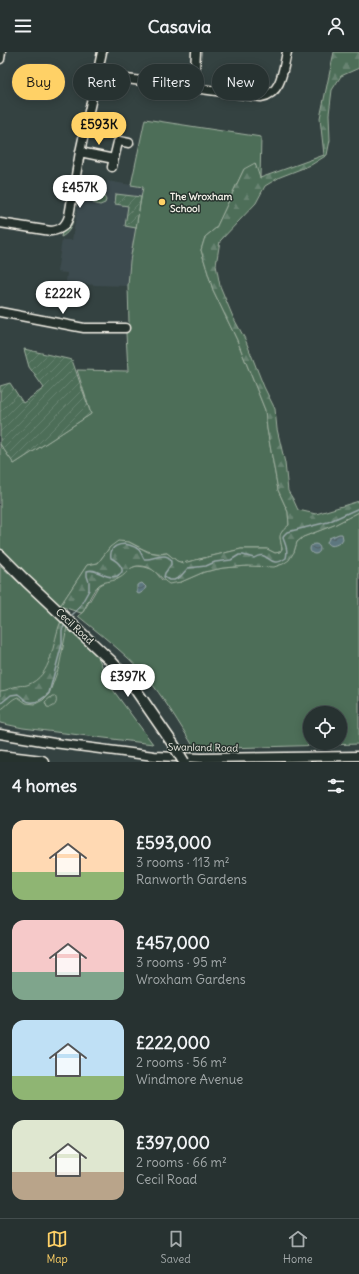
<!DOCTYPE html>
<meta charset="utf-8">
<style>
:root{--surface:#273231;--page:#333e3d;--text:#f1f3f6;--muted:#a4aaab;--line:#434d4d;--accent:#ffd166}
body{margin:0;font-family:Delius,sans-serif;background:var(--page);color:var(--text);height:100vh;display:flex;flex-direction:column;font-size:15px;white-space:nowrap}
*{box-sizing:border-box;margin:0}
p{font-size:13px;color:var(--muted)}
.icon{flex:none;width:22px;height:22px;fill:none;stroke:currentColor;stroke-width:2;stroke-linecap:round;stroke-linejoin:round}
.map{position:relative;height:710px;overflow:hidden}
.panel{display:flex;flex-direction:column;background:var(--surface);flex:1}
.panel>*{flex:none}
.banner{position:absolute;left:12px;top:12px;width:335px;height:36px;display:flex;gap:8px}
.controls{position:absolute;left:303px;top:654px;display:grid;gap:8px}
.controls a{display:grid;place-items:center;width:44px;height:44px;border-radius:50%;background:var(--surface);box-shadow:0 2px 10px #0003,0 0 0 1px var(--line);font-size:20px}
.price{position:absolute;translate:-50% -34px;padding:0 9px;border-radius:14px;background:#fff;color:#222;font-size:13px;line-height:26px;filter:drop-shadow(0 1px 2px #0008)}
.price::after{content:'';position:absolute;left:50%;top:24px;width:12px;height:9px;margin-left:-6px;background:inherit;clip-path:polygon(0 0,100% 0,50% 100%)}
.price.active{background:var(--accent);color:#111}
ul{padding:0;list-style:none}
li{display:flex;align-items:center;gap:12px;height:100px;padding:0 12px}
li span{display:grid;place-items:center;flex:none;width:112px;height:80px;border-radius:12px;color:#555}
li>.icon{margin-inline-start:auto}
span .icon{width:48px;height:48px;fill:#fffc;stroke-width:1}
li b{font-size:17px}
h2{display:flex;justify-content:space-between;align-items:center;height:48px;padding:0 12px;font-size:17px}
.pill{padding:0 14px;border-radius:18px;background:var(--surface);box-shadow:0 2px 10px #0003,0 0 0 1px var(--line);font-size:14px;line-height:36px}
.pill.active{background:var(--accent);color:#111}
header{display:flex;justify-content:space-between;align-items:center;height:52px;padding:0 12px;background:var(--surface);font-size:18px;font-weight:800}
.menu{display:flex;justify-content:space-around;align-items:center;height:56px;border-top:1px solid var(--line);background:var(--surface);font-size:11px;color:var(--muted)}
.menu a{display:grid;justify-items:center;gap:2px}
.menu .active{color:var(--accent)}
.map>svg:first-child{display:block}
</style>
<header><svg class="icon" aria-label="menu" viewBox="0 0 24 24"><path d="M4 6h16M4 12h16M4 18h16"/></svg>Casavia<svg class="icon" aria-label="person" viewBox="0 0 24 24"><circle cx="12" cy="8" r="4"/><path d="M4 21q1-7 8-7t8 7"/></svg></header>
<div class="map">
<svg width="359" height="710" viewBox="0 0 359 710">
<defs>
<pattern id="forest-firs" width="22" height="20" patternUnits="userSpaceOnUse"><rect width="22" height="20" fill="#4d6e59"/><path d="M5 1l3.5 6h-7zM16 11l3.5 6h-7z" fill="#678371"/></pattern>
<pattern id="garden-furrows" width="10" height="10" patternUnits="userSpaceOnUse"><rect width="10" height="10" fill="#4d6e59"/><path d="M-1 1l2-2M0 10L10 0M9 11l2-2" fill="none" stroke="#678371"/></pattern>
<pattern id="water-waves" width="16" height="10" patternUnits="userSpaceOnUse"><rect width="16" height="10" fill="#5d777f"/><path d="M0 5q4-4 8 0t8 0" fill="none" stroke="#536062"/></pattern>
</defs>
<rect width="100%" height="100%" fill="#344241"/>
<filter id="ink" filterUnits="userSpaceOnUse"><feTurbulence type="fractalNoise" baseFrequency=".025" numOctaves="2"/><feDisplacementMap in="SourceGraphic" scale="8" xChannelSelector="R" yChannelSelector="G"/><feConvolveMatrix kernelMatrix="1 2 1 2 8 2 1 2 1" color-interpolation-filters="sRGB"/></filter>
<g filter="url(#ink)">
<path fill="#3e4c4f" d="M 145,67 L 261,85 L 162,231 L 128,234 L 95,233 L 66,230 L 67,221 L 57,220 L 62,188 L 72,188 L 82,129 L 106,134 L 107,129 L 131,133 Z"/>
<path fill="#4d6e59" stroke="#a0b0a0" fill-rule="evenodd" d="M 145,67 L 261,85 L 260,126 L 244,117 L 216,176 L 205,185 L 201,198 L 213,238 L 237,288 L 265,358 L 267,377 L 278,438 L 288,460 L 289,474 C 277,482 280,484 282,497 L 280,500 L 275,501 L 267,497 L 241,497 L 183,511 L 177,509 L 167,501 C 150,503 144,497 129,490 L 110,495 L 98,511 L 87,513 L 60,554 L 0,496 L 0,392 L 14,412 L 91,362 L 77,318 L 128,319 L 126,281 L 129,271 L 128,234 L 130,209 L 143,135 L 131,133 Z
M 93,142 L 104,144 L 106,148 L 105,151 L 100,153 L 93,151 L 90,146 Z
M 74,146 L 76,146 C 74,159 75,179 61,185 L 62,180 Z
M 359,460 L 359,692 L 195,697 C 179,671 164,646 145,623 C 125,601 100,582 78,564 L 83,560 L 99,533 L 105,530 L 118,527 L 130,516 L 137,514 L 145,515 L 154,518 L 162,528 L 181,530 L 204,520 L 223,516 L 247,514 L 294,500 L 297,490 L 303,485 L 334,473 ZM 310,661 L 340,661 L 340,691 L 310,691 Z
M 0,513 L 98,605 L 113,638 L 153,692 L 23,676 L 0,671 Z"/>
<path fill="url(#forest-firs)" stroke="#a0b0a0" d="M 334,0 L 359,0 L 359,16 L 341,24 L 332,38 L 329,62 L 330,88 L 327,103 L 311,113 L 280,125 L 265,134 L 256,151 L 220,189 L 216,213 L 220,234 L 233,265 L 245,287 L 264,335 L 275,357 L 277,377 L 285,411 L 288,439 L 293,447 L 298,458 L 316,462 L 359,449 L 359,460 L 334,473 L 303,485 L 297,490 L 294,500 L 289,508 L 283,512 L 274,515 L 247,514 L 223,516 L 204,520 L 181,530 L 169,532 C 161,527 156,518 147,515 C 128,510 129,523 117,527 C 111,530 104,529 99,533 C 92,539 87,552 83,560 L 81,561 L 60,554 L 87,513 L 98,511 L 110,495 L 118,489 L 129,490 L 148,500 L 160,502 L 167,501 L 177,509 L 183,511 L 241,497 L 267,497 L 275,501 L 280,500 L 282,497 C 280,483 277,483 289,473 L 288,460 L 278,438 L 267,377 L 265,358 L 237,288 L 213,238 L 201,198 L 205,185 L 216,176 L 244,117 L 255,111 L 260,126 L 324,103 L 320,66 Z
M 61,569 L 67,575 L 59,615 L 49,642 L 43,648 L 35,652 L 26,651 L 18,645 C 11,647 7,654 0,658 L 0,639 C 7,639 11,635 18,634 C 21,633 24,634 27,633 C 53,624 52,590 61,569 Z
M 52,644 L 55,644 C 59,650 54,657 47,655 L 45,650 Z"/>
<path fill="url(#garden-furrows)" stroke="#a0b0a0" d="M 116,142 L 141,145 L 136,176 L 125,174 L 128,154 L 115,152 Z
M 24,297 L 72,308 L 91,362 L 14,412 L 0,392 L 0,334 L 10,331 L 23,351 L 44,336 L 29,315 Z"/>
<path fill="url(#water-waves)" stroke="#99a8a9" d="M 339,482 L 342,482 L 343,487 L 341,490 C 337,493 330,496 327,491 L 329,486 Z
M310 497a5 5 0 1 1 10 0a5 5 0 1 1-10 0Z
M 142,531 L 146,535 L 144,539 L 139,542 L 137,541 L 137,533 Z"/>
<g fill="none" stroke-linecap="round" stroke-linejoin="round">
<path stroke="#99a8a9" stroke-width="1.5" d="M 70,565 L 79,556 L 89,538 L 89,530 L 87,524 L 87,519 C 97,515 104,528 117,524 C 129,519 117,509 111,506 C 108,490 129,489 139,498 C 141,500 142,504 144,507 L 147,507 C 156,506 172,498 171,513 L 165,521 L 164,525 L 169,528 L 174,528 L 180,525 L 188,516 L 206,514 L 215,510 L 231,508 L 239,503 L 243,503 L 254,506 C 269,496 268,519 286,506 C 288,498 286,494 283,486 L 284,483 L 287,480 L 328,470 L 359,456
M 0,652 L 11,643 L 18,642 C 21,644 23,646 25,648 C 34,654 43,647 49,641 L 62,592 L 62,578 L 65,572"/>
<g stroke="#f4f1e8" stroke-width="11">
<path id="minor" d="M 0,7 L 1,0
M 97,23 L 261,45 C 282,42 283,17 287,0
M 194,36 L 196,0
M 80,100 L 114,107
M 112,115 L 118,90 L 119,89 L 129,91
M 0,171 L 51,179 C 61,178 66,174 69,164 L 80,100 L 102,0
M 0,260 L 84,276 L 125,276
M 0,682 L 54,691 L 154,704 L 201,706 L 359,704"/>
</g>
<g stroke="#f4f1e8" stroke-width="13">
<path id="major" d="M 0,503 L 26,529 L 112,610 L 131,631 L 173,692"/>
</g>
<g stroke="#f4f1e8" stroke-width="15">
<path id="highway" d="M 0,705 L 42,710"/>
</g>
<use href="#minor" stroke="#26332d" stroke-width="8"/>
<use href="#major" stroke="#26332d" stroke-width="10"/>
<use href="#highway" stroke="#26332d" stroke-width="12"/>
<g stroke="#f4f1e8" stroke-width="13" stroke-linecap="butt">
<path id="major-bridge" d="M 173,692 L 184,710"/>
</g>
<use href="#major-bridge" stroke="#26332d" stroke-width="10"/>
</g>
</g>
<circle fill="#ffd166" stroke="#26332d" stroke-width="1.5" cx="162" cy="150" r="4"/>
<g text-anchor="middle" stroke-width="3" stroke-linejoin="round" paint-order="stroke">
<g font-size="10" font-weight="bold" fill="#f4f1e8" stroke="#26332d" text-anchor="start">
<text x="170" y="148">The Wroxham<tspan x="170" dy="12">School</tspan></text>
</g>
<g font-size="10" fill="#f4f1e8" stroke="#26332d">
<text transform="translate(75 574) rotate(43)" y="4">Cecil Road</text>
<text transform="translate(203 695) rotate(1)" y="4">Swanland Road</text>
</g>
</g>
</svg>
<div class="controls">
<a><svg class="icon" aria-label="locate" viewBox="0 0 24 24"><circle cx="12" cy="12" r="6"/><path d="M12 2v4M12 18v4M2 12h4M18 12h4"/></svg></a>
</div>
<b class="price active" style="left:99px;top:94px">£593K</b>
<b class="price" style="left:80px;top:157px">£457K</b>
<b class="price" style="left:63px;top:263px">£222K</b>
<b class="price" style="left:128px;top:646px">£397K</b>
<div class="banner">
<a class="pill active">Buy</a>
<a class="pill">Rent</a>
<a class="pill">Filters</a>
<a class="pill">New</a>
</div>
</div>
<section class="panel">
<h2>4 homes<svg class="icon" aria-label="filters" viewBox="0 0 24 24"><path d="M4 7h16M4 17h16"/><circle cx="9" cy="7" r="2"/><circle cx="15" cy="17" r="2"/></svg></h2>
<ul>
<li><span style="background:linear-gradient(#ffd9b3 65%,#8fb573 0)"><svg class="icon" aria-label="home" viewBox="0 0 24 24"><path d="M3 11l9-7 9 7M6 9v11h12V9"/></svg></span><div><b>£593,000</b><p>3 rooms · 113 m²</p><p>Ranworth Gardens</p></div></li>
<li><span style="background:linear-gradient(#f6c9c9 65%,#7fa58c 0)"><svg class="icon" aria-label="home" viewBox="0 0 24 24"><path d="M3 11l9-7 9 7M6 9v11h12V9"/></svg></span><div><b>£457,000</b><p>3 rooms · 95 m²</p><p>Wroxham Gardens</p></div></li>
<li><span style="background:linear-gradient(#bfe0f5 70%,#8fb573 0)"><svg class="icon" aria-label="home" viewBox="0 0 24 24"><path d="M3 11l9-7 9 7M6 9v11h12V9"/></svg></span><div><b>£222,000</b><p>2 rooms · 56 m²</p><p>Windmore Avenue</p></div></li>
<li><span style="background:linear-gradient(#dfe7d0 65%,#b9a48a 0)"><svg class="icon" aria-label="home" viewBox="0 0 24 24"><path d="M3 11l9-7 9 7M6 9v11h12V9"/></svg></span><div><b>£397,000</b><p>2 rooms · 66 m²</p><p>Cecil Road</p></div></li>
</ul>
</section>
<nav class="menu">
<a class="active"><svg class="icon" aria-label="map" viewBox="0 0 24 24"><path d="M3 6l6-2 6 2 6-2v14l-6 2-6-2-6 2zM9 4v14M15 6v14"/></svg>Map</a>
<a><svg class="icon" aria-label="saved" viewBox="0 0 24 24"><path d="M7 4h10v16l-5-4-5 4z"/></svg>Saved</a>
<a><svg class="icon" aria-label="home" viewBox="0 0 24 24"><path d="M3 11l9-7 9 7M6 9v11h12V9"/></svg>Home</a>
</nav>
